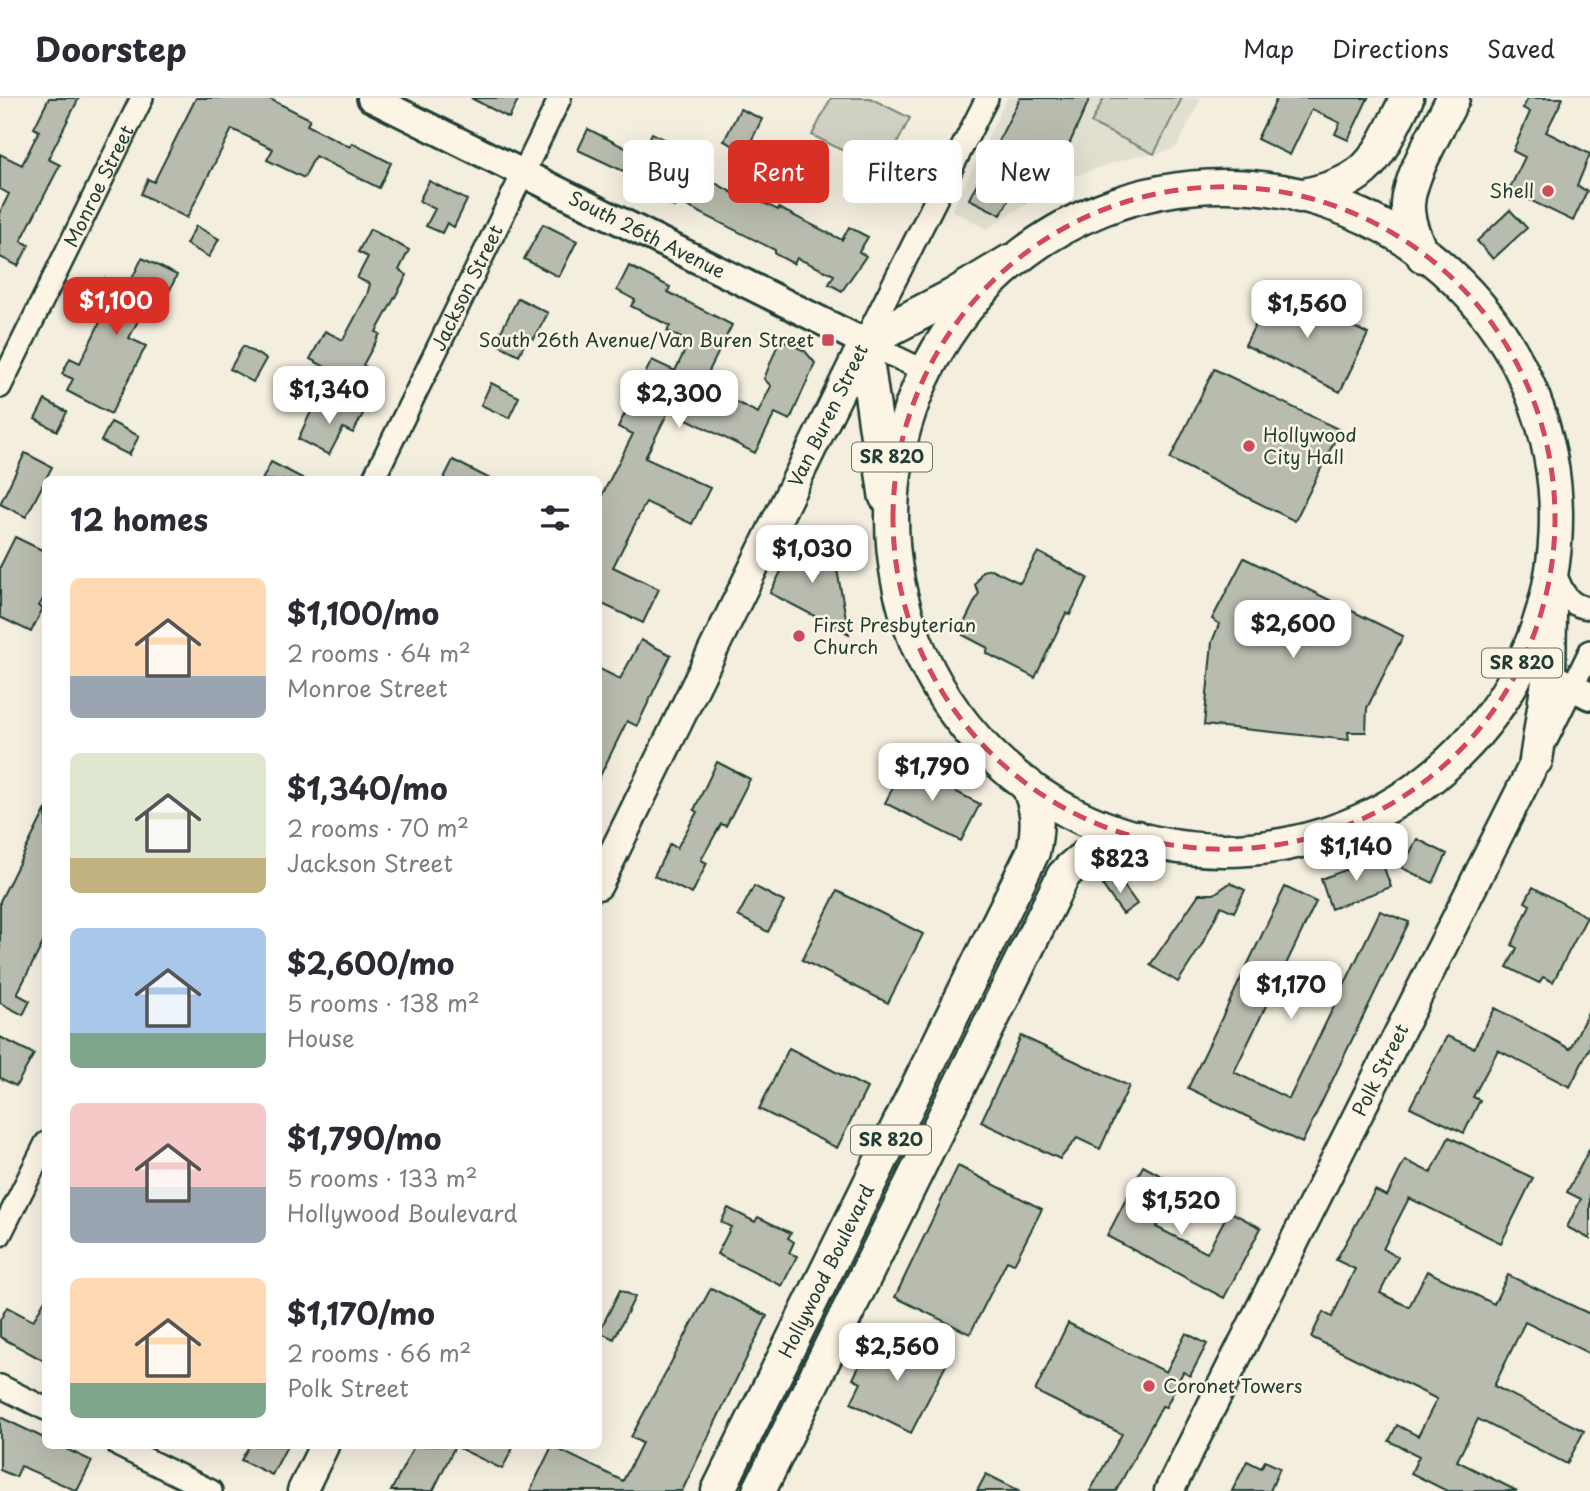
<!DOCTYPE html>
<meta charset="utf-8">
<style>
:root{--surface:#fff;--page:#f2f2f3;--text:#2b2b33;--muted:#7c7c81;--line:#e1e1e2;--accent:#d93025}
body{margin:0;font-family:"Playpen Sans",sans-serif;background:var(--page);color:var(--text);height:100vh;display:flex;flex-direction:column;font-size:26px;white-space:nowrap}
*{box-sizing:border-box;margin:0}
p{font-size:23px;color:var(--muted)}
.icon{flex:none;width:38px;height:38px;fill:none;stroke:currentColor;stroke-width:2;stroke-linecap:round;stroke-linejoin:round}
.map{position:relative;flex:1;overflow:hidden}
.sheet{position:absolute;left:42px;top:378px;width:560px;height:973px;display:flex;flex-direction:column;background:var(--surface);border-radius:10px;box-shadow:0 7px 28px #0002}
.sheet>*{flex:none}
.guide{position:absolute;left:623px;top:42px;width:665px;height:63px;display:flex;gap:14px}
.price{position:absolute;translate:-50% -60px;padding:0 16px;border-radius:14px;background:#fff;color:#222;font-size:23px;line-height:46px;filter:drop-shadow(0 2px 4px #0008)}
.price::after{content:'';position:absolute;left:50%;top:42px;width:21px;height:16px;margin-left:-10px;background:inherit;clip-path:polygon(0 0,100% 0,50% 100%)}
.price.active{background:var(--accent);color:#fff}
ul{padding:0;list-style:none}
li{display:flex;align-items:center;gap:21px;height:175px;padding:0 28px}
li span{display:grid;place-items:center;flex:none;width:196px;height:140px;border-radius:10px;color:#555}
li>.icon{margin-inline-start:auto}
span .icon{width:84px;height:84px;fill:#fffc;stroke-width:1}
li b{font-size:30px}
h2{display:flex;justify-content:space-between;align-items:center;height:84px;padding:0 28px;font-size:30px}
.tag{padding:0 24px;border-radius:10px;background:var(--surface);box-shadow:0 7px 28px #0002;font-size:24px;line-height:63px}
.tag.active{background:var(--accent);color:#fff}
header{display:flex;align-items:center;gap:42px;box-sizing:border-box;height:98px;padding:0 35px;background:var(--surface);border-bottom:2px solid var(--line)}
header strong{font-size:33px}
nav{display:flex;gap:38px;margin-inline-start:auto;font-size:24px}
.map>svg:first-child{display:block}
</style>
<header>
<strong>Doorstep</strong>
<nav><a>Map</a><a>Directions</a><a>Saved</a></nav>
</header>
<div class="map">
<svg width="1590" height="1393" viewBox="0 0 1590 1393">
<rect width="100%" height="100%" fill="#f3eede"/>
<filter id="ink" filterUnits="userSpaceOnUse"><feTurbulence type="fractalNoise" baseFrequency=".0143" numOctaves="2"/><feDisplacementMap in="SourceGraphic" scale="14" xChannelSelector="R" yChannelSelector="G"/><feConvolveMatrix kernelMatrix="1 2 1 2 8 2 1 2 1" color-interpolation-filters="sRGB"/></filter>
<g filter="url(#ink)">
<path fill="#e1dfd0" d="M 1007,0 L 1201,0 L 1177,49 L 1158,56 L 1138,57 L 1071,79 L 986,131 L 952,112 Z"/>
<path fill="#d0d1c2" stroke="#78877b" stroke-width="2" d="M 831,0 L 870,0 L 910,20 L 883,73 L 812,37 Z
M 1104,0 L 1182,0 L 1154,56 L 1091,25 Z"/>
<path fill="#b8bcae" stroke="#1f3d34" stroke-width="2" d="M 49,0 L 79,0 L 48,61 L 60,67 L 21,143 L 29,147 L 18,168 L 0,159 L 0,114 L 9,96 L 0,91 L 0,56 L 22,67 L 39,33 L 34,30 Z
M 196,0 L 268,0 L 310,21 L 307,27 L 350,49 L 352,45 L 391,65 L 379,90 L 315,58 L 304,80 L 267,62 L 273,51 L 232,31 L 187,120 L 141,96 L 148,81 L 154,84 Z
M 471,0 L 519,0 L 509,20 Z
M 1020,0 L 1090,0 L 1051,87 L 1039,81 L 1036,88 L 1032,86 L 1024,103 L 1011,97 L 1001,117 L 969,101 Z
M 1277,0 L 1368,0 L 1348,42 L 1335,36 L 1340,25 L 1312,11 L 1290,57 L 1257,41 Z
M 1528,0 L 1563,0 L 1546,34 L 1590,56 L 1577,88 L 1587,93 L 1573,123 L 1509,92 L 1525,59 L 1513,53 L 1530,14 L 1523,10 Z
M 740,11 L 762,21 L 746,54 L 724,43 Z
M 588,31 L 641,58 L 652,35 L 670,44 L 667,50 L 697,67 L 694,73 L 735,96 L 737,92 L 778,112 L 779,110 L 842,142 L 849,129 L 868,139 L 859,154 L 866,158 L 842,193 L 829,186 L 834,177 L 797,160 L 794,166 L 775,156 L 775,152 L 677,103 L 674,109 L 657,100 L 662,91 L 578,52 Z
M 429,83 L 467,102 L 454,129 L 447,125 L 442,135 L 426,128 L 435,111 L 419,103 Z
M 1510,112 L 1527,130 L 1493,161 L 1477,143 Z
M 543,126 L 577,143 L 559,179 L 524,161 Z
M 196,128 L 219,141 L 209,159 L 186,146 Z
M 370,131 L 409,152 L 399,172 L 407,177 L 376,234 L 380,236 L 363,267 L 368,270 L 359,287 L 310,261 L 325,233 L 343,242 L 367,197 L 370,186 L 357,180 L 368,159 L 358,154 Z
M 142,160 L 177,177 L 166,200 L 153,194 L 129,240 L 146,248 L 111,316 L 67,293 L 73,281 L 62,276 L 70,260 L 80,265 L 102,220 L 88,213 L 105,180 L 127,191 Z
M 629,168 L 670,189 L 668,194 L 732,227 L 702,287 L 758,315 L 771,288 L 764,281 L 780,241 L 805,253 L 815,265 L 790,322 L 775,315 L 755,355 L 669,312 L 645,360 L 710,390 L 692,426 L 646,404 L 613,469 L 659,491 L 643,525 L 598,504 L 598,405 L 633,336 L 618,329 L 652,262 L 675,273 L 689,244 L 667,233 L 670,228 L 631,208 L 635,202 L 617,192 Z
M 1274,189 L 1368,236 L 1340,294 L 1245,247 Z
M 518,200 L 548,215 L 534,241 L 528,238 L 519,257 L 495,245 Z
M 243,248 L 266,261 L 253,284 L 230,271 Z
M 1214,271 L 1340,332 L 1295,423 L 1170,361 Z
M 491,285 L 519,299 L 509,320 L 481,307 Z
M 45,302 L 67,314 L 57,333 L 35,321 Z
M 316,303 L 338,314 L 344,304 L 364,314 L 353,335 L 343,330 L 329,357 L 298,341 Z
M 111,324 L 139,338 L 129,357 L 101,343 Z
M 25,355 L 52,369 L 26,419 L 0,406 Z
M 453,362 L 492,382 L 443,382 Z
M 271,364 L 306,382 L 262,382 Z
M 15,439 L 46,454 L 46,496 L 39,508 L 43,510 L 31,534 L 0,519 L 0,469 Z
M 797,442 L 835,461 L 849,536 L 770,495 Z
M 1038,454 L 1088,480 L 1070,517 L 1066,515 L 1035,580 L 986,555 L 988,550 L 963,537 L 962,529 L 979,495 L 975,487 L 982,473 L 991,471 L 1020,485 Z
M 1244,460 L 1403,538 L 1367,610 L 1366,634 L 1348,634 L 1349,642 L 1204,627 L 1212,544 L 1219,526 L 1212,521 Z
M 641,542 L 671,557 L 637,628 L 627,623 L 598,682 L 598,570 L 620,581 Z
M 717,664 L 750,681 L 726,728 L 721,726 L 701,762 L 707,765 L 692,796 L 654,778 L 670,746 L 677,750 L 697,714 L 694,712 Z
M 904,667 L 980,706 L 961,743 L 885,705 Z
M 46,711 L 46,839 L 17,896 L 30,903 L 23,917 L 0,905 L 0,803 Z
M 1417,741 L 1447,756 L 1433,785 L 1402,770 Z
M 1380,759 L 1391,789 L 1331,811 L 1321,781 Z
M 1117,778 L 1137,806 L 1123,816 L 1103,788 Z
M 1230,785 L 1245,792 L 1234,814 L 1221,808 L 1201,848 L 1178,884 L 1150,867 L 1199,796 L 1214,796 Z
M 754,788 L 784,804 L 768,834 L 738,818 Z
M 1285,789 L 1316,804 L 1234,974 L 1289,1001 L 1380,813 L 1409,824 L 1302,1045 L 1188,990 Z
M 1533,789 L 1587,819 L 1553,884 L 1543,879 L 1539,885 L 1507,869 L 1517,850 L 1512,847 L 1530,807 L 1525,804 Z
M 837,793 L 923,836 L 888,905 L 802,862 Z
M 1495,910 L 1570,951 L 1590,910 L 1590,949 L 1570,989 L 1498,952 L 1473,999 L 1480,1002 L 1464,1035 L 1410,1009 L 1447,938 L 1474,950 Z
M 1021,938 L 1129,988 L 1100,1051 L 1077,1040 L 1060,1061 L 981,1024 Z
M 0,939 L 34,956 L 16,988 L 0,980 Z
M 789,950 L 867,990 L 837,1050 L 759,1011 Z
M 1449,1039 L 1533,1080 L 1501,1145 L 1409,1100 L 1383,1151 L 1398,1159 L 1380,1195 L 1409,1209 L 1427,1173 L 1494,1206 L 1508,1177 L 1590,1216 L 1590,1256 L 1525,1224 L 1494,1288 L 1584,1333 L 1567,1366 L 1478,1321 L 1457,1363 L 1517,1393 L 1447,1393 L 1411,1375 L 1419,1358 L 1389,1343 L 1397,1327 L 1418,1338 L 1437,1301 L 1311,1239 L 1323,1214 L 1332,1219 L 1355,1171 L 1336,1162 L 1375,1092 L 1387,1098 L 1405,1062 L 1431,1075 Z
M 1590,1050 L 1590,1141 L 1567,1129 L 1581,1101 L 1567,1094 Z
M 958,1068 L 1042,1111 L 1014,1166 L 1007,1163 L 970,1236 L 895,1199 Z
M 1143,1068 L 1178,1087 L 1156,1129 L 1207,1155 L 1229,1113 L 1261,1130 L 1224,1200 L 1107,1138 Z
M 728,1110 L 755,1124 L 758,1119 L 791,1135 L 788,1140 L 794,1144 L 789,1155 L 797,1158 L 782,1188 L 717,1156 L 731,1129 L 721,1124 Z
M 711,1190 L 767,1218 L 682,1393 L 530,1393 L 552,1348 L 623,1383 L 642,1345 L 631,1339 Z
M 620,1192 L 635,1199 L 614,1241 L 599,1234 Z
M 46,1200 L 46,1264 L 0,1239 L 0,1222 L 7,1209 L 33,1223 Z
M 1068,1225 L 1166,1274 L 1186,1235 L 1207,1246 L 1190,1278 L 1183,1274 L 1166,1309 L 1162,1308 L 1116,1393 L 1090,1393 L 1122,1336 L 1035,1293 Z
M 887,1237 L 946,1267 L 911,1335 L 851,1305 L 861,1285 L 853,1281 L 864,1258 L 873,1263 Z
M 0,1319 L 46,1341 L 46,1348 L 62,1349 L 92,1363 L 77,1393 L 21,1368 L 16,1379 L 0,1372 Z
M 249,1348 L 287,1348 L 272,1377 L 241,1362 Z
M 414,1348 L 514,1348 L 502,1371 L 455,1348 L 433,1393 L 391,1393 Z
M 1247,1363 L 1261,1370 L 1265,1363 L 1280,1370 L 1270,1393 L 1232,1393 Z
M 986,1376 L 1020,1393 L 977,1393 Z"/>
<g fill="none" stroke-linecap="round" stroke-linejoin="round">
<g stroke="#1f3d34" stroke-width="26">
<g id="minor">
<path d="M 923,272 L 864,244 L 987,0"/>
<path id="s1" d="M 0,289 L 142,0"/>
<path id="s2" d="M 373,382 L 560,0"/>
<path d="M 1554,472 C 1561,491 1567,509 1590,510"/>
<path d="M 1523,564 L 1549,577"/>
<path d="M 1547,641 L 1590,553"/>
<path d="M 0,1137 L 46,1045"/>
<path d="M 0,1288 L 46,1311"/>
<path d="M 119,1348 L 211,1393"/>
</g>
</g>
<g stroke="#1f3d34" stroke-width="32">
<g id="tertiary">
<path id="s3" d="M 371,0 L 864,244"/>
<path d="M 1549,577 L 1590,598"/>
</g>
</g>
<g stroke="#1f3d34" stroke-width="33">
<g id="secondary">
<path id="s4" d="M 598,787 L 864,244"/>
<path d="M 302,1393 L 324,1348"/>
<path id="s5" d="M 1169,1393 L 1536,662"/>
</g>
</g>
<g stroke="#1f3d34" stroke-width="37">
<g id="primary">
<circle cx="1224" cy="420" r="332"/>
<path d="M 1299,98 C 1372,84 1375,62 1407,0"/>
<path d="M 1423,158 C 1416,142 1407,124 1408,106 C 1410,75 1440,28 1453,0"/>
<path d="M 1536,662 L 1549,577 L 1550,514"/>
<path id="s6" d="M 718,1393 L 1033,754 C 1039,727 1038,711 1027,686"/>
<path d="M 759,1393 L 1063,778 C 1084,754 1106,746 1137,739"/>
</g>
</g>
<g stroke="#1f3d34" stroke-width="38">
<path id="trunk" d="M 886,398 L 864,244 L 953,198 L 1011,163"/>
</g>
<use href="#minor" stroke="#fcf5e5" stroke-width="21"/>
<use href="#tertiary" stroke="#fcf5e5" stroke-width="26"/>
<use href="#secondary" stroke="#fcf5e5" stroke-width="28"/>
<use href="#primary" stroke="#fcf5e5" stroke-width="32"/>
<use href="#trunk" stroke="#fcf5e5" stroke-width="33"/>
</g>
</g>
<path fill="none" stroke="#d1495b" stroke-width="5" stroke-dasharray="14 9" stroke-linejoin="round" d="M893 420a331 331 0 1 1 662 0a331 331 0 1 1-662 0Z"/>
<g fill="#d1495b" stroke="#fcf5e5" stroke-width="2.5">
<circle cx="1548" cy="93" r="7"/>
<rect x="821" y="235" width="14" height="14" rx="3.5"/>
<circle cx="1249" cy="348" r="7"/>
<circle cx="799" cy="538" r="7"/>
<circle cx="1149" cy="1288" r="7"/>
</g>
<g text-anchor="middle" stroke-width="5" stroke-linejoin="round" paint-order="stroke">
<g fill="#fcf5e5" stroke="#617469" stroke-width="2">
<rect x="852" y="344.5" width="80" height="29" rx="5"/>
<rect x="1482" y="550.5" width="80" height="29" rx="5"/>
<rect x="851" y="1027.5" width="80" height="29" rx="5"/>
</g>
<g font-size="18" font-weight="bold" fill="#1f3d34">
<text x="892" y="365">SR 820</text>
<text x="1522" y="571">SR 820</text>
<text x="891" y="1048">SR 820</text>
</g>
<g font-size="19" fill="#1f3d34" stroke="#fcf5e5">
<text dy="7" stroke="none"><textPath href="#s1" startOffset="224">Monroe Street</textPath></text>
<text dy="7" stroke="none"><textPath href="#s3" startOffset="308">South 26th Avenue</textPath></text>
<text dy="7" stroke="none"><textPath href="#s2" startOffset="214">Jackson Street</textPath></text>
<text dy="7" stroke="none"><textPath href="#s4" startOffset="523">Van Buren Street</textPath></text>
<text dy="7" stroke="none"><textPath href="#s5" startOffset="471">Polk Street</textPath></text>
<text dy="7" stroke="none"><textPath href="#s6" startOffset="245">Hollywood Boulevard</textPath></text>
</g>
<g font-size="19" fill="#1f3d34" stroke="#fcf5e5" text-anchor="start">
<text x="1534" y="100" text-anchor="end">Shell</text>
<text x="814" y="249" text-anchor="end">South 26th Avenue/Van Buren Street</text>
<text x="1263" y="344">Hollywood<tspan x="1263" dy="22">City Hall</tspan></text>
<text x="813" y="534">First Presbyterian<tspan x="813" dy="22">Church</tspan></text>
<text x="1163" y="1295">Coronet Towers</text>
</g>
</g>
</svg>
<b class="price active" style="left:116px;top:239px">$1,100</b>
<b class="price" style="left:1307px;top:242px">$1,560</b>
<b class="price" style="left:329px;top:328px">$1,340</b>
<b class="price" style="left:679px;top:332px">$2,300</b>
<b class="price" style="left:812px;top:487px">$1,030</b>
<b class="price" style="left:1293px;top:562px">$2,600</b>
<b class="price" style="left:932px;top:705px">$1,790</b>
<b class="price" style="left:1356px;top:785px">$1,140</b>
<b class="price" style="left:1120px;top:797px">$823</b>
<b class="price" style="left:1291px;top:923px">$1,170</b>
<b class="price" style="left:1181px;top:1139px">$1,520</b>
<b class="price" style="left:897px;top:1285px">$2,560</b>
<div class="guide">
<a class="tag">Buy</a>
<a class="tag active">Rent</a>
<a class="tag">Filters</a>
<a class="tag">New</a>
</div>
<section class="sheet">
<h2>12 homes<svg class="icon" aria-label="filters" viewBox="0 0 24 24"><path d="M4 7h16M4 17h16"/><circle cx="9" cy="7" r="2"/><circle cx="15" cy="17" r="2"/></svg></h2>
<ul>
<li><span style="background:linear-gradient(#ffd9b3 70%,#9aa5b1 0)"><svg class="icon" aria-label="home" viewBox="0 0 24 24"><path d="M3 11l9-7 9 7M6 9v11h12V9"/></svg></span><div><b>$1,100/mo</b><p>2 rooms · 64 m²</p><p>Monroe Street</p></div></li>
<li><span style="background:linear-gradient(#dfe7d0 75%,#c2b280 0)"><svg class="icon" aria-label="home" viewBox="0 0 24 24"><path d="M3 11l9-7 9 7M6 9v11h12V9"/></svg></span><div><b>$1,340/mo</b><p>2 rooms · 70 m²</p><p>Jackson Street</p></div></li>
<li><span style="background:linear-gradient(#a9c7e8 75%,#7fa58c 0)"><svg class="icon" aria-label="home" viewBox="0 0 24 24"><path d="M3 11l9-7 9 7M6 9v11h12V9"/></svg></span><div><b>$2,600/mo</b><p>5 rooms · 138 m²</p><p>House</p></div></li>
<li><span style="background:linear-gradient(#f6c9c9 60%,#9aa5b1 0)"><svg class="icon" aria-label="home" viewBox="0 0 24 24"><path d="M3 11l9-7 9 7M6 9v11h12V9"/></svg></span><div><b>$1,790/mo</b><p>5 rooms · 133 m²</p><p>Hollywood Boulevard</p></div></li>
<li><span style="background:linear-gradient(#ffd9b3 75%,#7fa58c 0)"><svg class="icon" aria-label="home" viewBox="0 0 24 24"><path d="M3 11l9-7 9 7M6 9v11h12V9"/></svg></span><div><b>$1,170/mo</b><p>2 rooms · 66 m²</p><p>Polk Street</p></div></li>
</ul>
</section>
</div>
